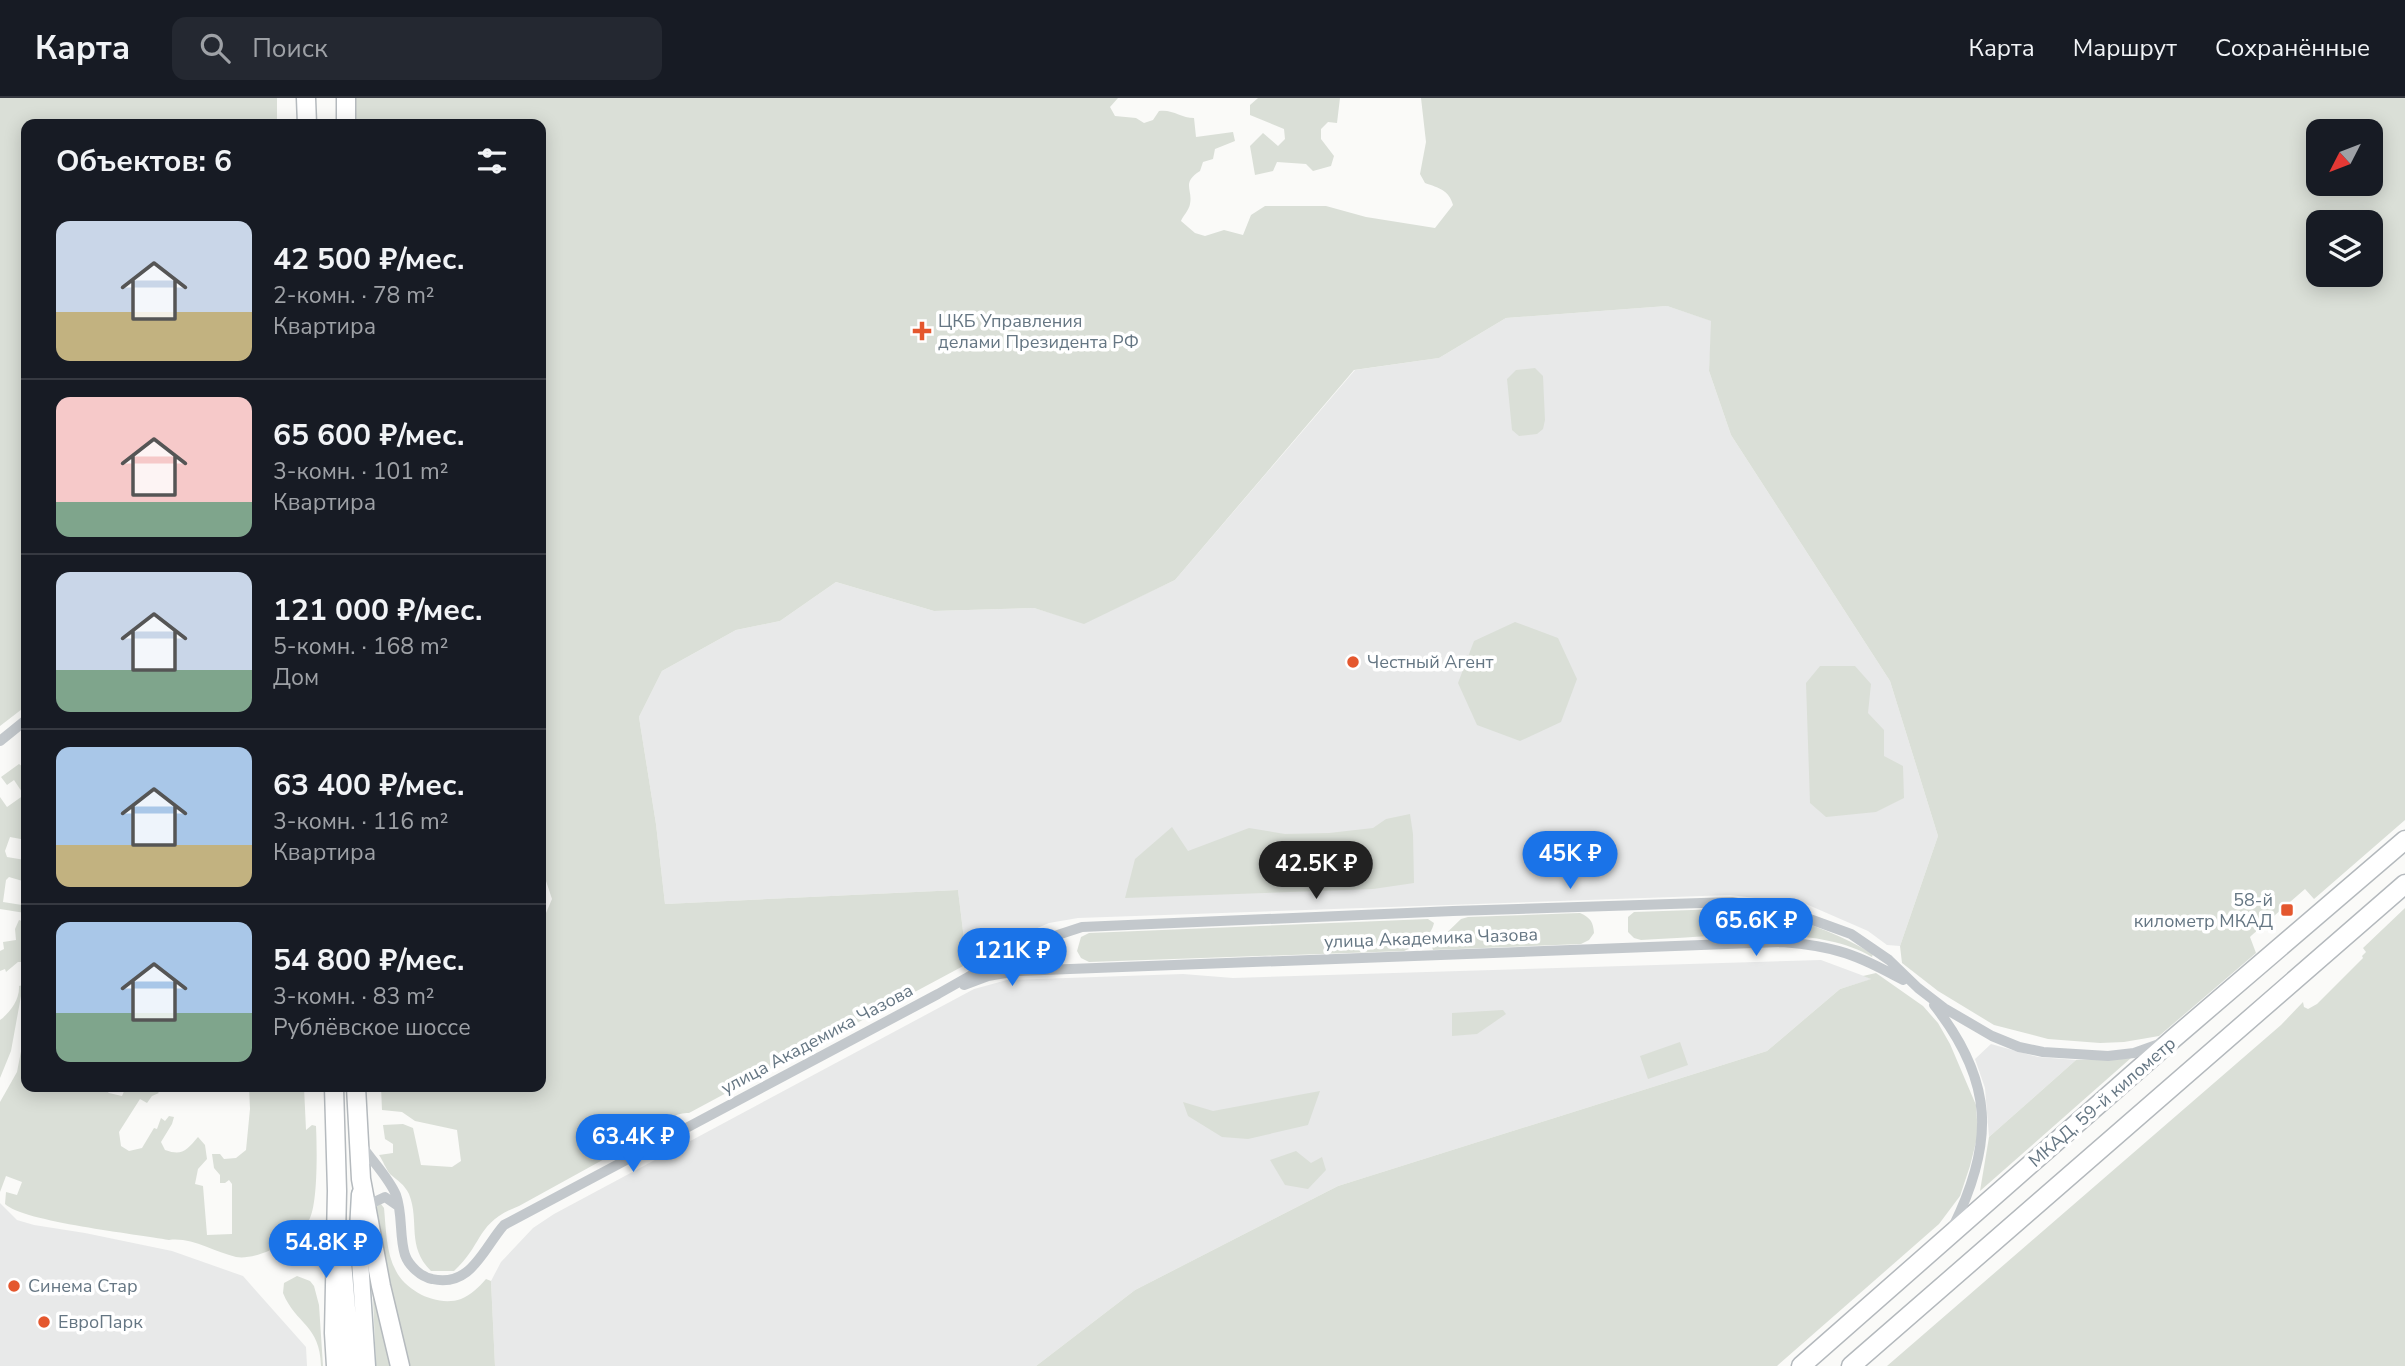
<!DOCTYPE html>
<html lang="ru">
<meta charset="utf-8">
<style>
:root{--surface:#171b24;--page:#242831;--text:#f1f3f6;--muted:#9ea1a6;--line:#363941;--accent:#1a73e8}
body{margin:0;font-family:"Nunito Sans",sans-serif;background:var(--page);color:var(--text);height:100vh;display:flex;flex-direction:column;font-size:26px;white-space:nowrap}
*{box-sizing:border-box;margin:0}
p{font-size:23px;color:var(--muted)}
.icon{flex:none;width:38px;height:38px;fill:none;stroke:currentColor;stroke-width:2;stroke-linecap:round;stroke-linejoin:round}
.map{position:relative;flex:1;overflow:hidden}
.side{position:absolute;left:21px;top:21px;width:525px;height:973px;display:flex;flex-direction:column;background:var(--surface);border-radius:14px;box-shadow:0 4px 18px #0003}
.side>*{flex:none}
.needle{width:46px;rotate:228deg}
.fabs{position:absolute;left:2306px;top:21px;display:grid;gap:14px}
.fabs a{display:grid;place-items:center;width:77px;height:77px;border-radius:14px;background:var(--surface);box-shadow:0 4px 18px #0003;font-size:35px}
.price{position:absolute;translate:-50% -60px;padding:0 16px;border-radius:24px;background:var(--accent);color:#fff;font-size:23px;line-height:46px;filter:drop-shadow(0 2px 4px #0008)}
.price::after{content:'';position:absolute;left:50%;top:42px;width:21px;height:16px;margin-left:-10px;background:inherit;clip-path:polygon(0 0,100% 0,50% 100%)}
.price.on{background:#222;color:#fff}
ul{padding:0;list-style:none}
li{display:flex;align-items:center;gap:21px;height:175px;padding:0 35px}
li+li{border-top:2px solid var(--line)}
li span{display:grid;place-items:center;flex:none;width:196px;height:140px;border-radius:14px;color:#555}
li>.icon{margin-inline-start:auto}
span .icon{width:84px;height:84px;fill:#fffc;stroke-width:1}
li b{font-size:30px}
h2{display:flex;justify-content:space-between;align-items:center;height:84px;padding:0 35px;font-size:30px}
header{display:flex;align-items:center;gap:42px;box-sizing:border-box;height:98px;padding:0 35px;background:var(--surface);border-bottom:2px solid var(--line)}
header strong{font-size:33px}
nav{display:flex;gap:38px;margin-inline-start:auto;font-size:24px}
.search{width:490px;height:63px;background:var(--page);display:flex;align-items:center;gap:18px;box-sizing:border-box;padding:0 24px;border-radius:14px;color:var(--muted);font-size:26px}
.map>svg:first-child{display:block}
</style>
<header>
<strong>Карта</strong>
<div class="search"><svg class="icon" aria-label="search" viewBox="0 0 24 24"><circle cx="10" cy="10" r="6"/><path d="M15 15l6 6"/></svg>Поиск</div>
<nav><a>Карта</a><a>Маршрут</a><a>Сохранённые</a></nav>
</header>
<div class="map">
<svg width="2405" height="1268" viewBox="0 0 2405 1268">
<rect width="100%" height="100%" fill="#fafaf8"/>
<path fill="#e8e9e9" d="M 1667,208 L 1712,223 L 1709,273 L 1731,337 L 1890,583 L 1938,738 L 1900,848 L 1887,847 L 1868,833 L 1806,806 L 1730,797 L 1078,820 L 1049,825 L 1000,846 L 967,866 L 958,792 L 665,806 L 656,726 L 639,619 L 662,573 L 736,532 L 780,523 L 836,484 L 934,513 L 1034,510 L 1084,525 L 1175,482 L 1355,272 L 1439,260 L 1506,220 Z
M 1821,862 L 1872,881 L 1840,891 L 1767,953 L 1338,1088 L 1135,1192 L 1036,1268 L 495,1268 L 491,1183 L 501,1164 L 533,1130 L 554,1116 L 974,891 L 1007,882 L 1183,876 L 1233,880 Z
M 1991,946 L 2038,959 L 2076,962 L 1989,1039 L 1985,990 L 1975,961 Z
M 0,1105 L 17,1122 L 34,1127 L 85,1135 L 172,1153 L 243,1178 L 306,1249 L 307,1268 L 0,1268 Z"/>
<path fill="#dadfd7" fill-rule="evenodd" d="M 0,0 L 277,0 L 277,26 L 26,26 L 26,608 L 0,628 Z
M 352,0 L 1118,0 L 1110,9 L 1115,18 L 1136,20 L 1144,25 L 1153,22 L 1159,13 C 1173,11 1181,20 1194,20 L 1196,39 L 1233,34 L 1235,43 L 1215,51 L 1213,61 L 1203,64 L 1200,73 C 1181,85 1193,91 1190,106 C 1189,112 1183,118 1181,123 L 1195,135 L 1205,138 L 1224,132 L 1243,137 L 1251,117 L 1265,108 L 1326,108 L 1366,119 L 1435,130 L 1453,107 C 1449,92 1439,90 1425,85 L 1420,76 L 1426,44 L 1421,0 L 2405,0 L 2405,722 L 2314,801 L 2305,791 L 2252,837 L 2250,839 L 2256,855 L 2159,938 L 2124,944 L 2100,945 L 2048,941 L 1994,927 L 1938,893 L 1902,865 L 1900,848 L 1938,738 L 1890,583 L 1731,337 L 1709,273 L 1711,223 L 1667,208 L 1506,220 L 1439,260 L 1354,272 L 1175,482 L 1084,526 L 1034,510 L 934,513 L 836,484 L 780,523 L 736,532 L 662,573 L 639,619 L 656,726 L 665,806 L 958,792 L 967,866 L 689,1015 C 675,1014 666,1023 657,1032 L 519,1108 C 475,1125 484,1146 454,1173 L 431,1173 C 406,1148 420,1124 409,1096 C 404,1086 398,1083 390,1076 C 386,1071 383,1063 379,1057 L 393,1055 L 393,1046 L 385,1041 L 383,1027 L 403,1026 L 413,1030 L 421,1067 L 452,1069 L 461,1063 L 457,1032 L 415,1023 L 402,1014 L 382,1012 L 381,989 L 541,989 L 541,819 L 546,815 L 552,801 L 545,780 L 545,763 L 541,760 L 541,26 L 353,26 ZM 2319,33 L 2371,33 L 2371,86 L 2319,86 ZM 2319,124 L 2371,124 L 2371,177 L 2319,177 Z
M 1258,0 L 1340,0 L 1337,25 L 1328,24 L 1321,31 L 1321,41 L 1334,58 L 1331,68 L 1313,73 L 1306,66 L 1277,64 L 1273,73 L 1255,77 L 1250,48 L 1263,35 L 1278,48 L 1285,41 L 1284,31 L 1250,17 L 1250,7 Z
M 1535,270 L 1543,278 L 1545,322 L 1543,331 L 1537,336 L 1519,338 L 1512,332 L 1507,281 L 1516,272 Z
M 1515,524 L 1558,540 L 1577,581 L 1561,624 L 1520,643 L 1477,627 L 1458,585 L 1474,543 Z
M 1820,568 L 1855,568 L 1871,586 L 1868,615 L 1884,632 L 1884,658 L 1903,668 L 1904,700 L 1876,714 L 1826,719 L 1810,705 L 1806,585 Z
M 19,666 L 26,671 L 26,742 L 10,739 L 5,753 L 7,759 L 25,762 L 26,758 L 26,784 L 9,779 L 6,782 L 3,804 L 22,807 L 26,798 L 25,815 L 0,811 L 0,699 L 7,709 L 24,697 L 14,682 L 7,687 L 1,679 Z
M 1410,716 L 1413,736 L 1414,785 L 1373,791 L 1125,800 L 1135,761 L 1172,729 L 1188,753 L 1249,730 L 1285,736 L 1329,735 L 1373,730 L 1386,721 Z
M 2405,810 L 2405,1268 L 1887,1268 L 2281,927 L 2303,904 L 2304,909 L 2308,911 L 2317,906 L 2363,860 L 2362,858 L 2366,854 L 2363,850 Z
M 1721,811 C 1776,812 1826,828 1873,856 L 1872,859 C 1815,824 1708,840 1641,842 L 1634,840 L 1628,834 L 1628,819 L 1634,814 Z
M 1580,815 C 1591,820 1593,824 1594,835 L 1589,842 L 1581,846 L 1433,852 L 1432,849 L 1461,821 L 1468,819 Z
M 1428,821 L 1434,825 C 1431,839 1417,848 1404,853 L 1089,864 L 1081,860 L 1077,853 L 1081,839 L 1089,835 Z
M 19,822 L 25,824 L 24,864 L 18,864 L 6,874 L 5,871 L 0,873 L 0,853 L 4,851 L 3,844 L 16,842 L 15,831 Z
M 1876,875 L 1923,908 L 1938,925 L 1950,946 L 1976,1007 L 1978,1036 L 1970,1068 L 1960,1098 L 1939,1126 L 1777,1268 L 1036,1268 L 1135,1192 L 1338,1088 L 1767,953 L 1840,891 L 1871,881 L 1863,878 Z
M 23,887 L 11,953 L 0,980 L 0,922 C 10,915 20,901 19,888 Z
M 1503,912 L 1506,916 L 1477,936 L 1452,938 L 1452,915 Z
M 1680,944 L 1688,967 L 1648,981 L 1640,958 Z
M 22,948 L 26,957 L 26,989 L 102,989 L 109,995 L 122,998 L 125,991 L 131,993 L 133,989 L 153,989 L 159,995 L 152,998 L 147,1005 L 140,1001 L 119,1034 L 121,1048 L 129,1053 L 142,1050 L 154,1030 L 157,1031 L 161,1020 L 165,1023 L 169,1018 L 174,1019 L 172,1026 L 161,1044 L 165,1052 C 182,1058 186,1053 198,1039 L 205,1047 L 207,1061 L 198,1071 L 195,1086 L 203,1088 L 207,1137 L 232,1136 L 232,1086 L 229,1082 L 225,1085 L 220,1085 L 220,1077 L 214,1070 L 212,1056 L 220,1056 L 224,1061 L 236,1060 L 246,1052 L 250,1011 L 249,989 L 304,989 L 306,1032 L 312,1027 L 316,1028 C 317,1048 318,1103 310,1120 C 301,1140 258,1163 236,1159 C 214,1154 192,1139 169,1142 C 137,1136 24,1124 5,1106 L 6,1094 L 17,1097 L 22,1084 L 6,1078 L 0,1094 L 0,1004 L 17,974 Z
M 2131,960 L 1980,1093 L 1989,1039 L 2076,962 Z
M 1320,993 L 1308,1027 L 1248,1041 L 1222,1039 L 1188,1018 L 1183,1004 L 1213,1013 Z
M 1296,1053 L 1311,1065 L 1322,1059 L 1326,1072 L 1308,1091 L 1285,1087 L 1270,1062 Z
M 381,1106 L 384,1110 C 386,1130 386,1155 396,1173 C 407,1194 438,1209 461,1201 C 471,1197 479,1189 486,1181 L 491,1183 L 495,1268 L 406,1268 L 401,1251 L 375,1112 L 376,1107 Z
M 297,1178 L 310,1183 L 314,1188 L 319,1207 L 323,1268 L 321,1268 C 320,1226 296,1227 283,1195 L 284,1185 Z
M 372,1179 L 394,1268 L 376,1268 Z"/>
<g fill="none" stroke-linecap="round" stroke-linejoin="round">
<g stroke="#b3babf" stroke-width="19">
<path id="secondary" d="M 360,1096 L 358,1132 L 367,1268
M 342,1152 L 352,1268"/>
</g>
<g stroke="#b5babe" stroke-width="21">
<path id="primary" d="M 306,0 L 307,26
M 346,26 L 346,0
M 334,989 L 337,1093 L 334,1235 L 336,1268
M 356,989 L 361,1081 L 381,1188 L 400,1268"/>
</g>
<g stroke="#b4b9bd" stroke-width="21">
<path id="trunk" d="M 1801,1268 L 2174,940 L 2405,742
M 1851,1268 L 2405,786"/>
</g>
<path stroke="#c3c8cc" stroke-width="10" d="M 0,643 L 26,622
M 964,887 L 988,878 L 1018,873 L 1782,844 C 1835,848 1858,857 1903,882
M 1934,907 C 1994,983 1995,1044 1953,1129
M 362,1048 C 373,1064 389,1080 396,1097 C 403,1116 399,1138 405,1157 C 409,1168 421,1179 432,1181 C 471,1190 483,1151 504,1127 L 938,896 L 1021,849 L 1082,829 L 1453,813 L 1732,804 L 1796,816 L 1851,836 L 1889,862 L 1918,890 L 1944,910 L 1992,938 L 2019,949 L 2043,954 L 2108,958 L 2134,955 L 2162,945
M 367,1115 L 372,1105 L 385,1099 L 398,1108"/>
<use href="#secondary" stroke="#fff" stroke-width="16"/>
<use href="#primary" stroke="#fff" stroke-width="18"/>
<use href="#trunk" stroke="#fff" stroke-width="18"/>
</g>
<g fill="#e4572e" stroke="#fff" stroke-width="2.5">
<path d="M918.5 222.5h7v7h7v7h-7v7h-7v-7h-7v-7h7z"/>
<circle cx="1353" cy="564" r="7"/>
<rect x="2280" y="805" width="14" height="14" rx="3.5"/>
<circle cx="14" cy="1188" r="7"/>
<circle cx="44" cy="1224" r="7"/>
</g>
<g text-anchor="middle" stroke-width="7" stroke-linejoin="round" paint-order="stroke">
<g font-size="18" fill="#657683" stroke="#fff" text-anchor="start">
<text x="938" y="229">ЦКБ Управления<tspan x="938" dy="21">делами Президента РФ</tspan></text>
<text x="1367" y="570">Честный Агент</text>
<text x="2273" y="808" text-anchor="end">58-й<tspan x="2273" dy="21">километр МКАД</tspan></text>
<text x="28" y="1194">Синема Стар</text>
<text x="58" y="1230">ЕвроПарк</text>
</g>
<g font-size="18" fill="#657683" stroke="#fff">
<text transform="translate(1431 840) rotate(-2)" y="6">улица Академика Чазова</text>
<text transform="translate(817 941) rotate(-28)" y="6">улица Академика Чазова</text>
<text transform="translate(2102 1004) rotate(-41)" y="6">МКАД, 59-й километр</text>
</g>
</g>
</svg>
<div class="fabs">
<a><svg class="needle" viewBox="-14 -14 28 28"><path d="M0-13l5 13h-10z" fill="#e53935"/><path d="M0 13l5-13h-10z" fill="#9ea1a6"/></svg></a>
<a><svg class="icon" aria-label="layers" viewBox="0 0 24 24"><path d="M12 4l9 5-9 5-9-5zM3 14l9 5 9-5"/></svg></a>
</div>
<b class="price" style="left:1570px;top:793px">45K ₽</b>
<b class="price on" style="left:1316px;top:803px">42.5K ₽</b>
<b class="price" style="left:1756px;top:860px">65.6K ₽</b>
<b class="price" style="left:1012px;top:890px">121K ₽</b>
<b class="price" style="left:633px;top:1076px">63.4K ₽</b>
<b class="price" style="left:326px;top:1182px">54.8K ₽</b>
<section class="side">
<h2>Объектов: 6<svg class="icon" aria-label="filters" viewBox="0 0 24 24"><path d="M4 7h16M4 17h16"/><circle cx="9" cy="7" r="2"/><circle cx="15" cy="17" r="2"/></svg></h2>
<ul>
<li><span style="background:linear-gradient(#c9d6e8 65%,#c2b280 0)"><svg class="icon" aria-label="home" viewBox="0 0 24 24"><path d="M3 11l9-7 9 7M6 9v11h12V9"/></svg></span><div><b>42 500 ₽/мес.</b><p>2-комн. · 78 m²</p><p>Квартира</p></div></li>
<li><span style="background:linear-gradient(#f6c9c9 75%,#7fa58c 0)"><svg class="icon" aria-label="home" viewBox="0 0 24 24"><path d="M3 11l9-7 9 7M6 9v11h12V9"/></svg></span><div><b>65 600 ₽/мес.</b><p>3-комн. · 101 m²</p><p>Квартира</p></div></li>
<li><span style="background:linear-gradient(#c9d6e8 70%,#7fa58c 0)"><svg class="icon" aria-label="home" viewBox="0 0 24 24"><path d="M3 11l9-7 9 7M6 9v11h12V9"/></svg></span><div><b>121 000 ₽/мес.</b><p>5-комн. · 168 m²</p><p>Дом</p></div></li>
<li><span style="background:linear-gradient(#a9c7e8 70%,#c2b280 0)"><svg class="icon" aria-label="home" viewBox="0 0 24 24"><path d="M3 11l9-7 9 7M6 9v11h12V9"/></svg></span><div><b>63 400 ₽/мес.</b><p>3-комн. · 116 m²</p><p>Квартира</p></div></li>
<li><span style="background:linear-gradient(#a9c7e8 65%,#7fa58c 0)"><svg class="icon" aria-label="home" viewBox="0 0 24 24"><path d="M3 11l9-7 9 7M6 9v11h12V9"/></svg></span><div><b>54 800 ₽/мес.</b><p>3-комн. · 83 m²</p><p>Рублёвское шоссе</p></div></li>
</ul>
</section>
</div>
